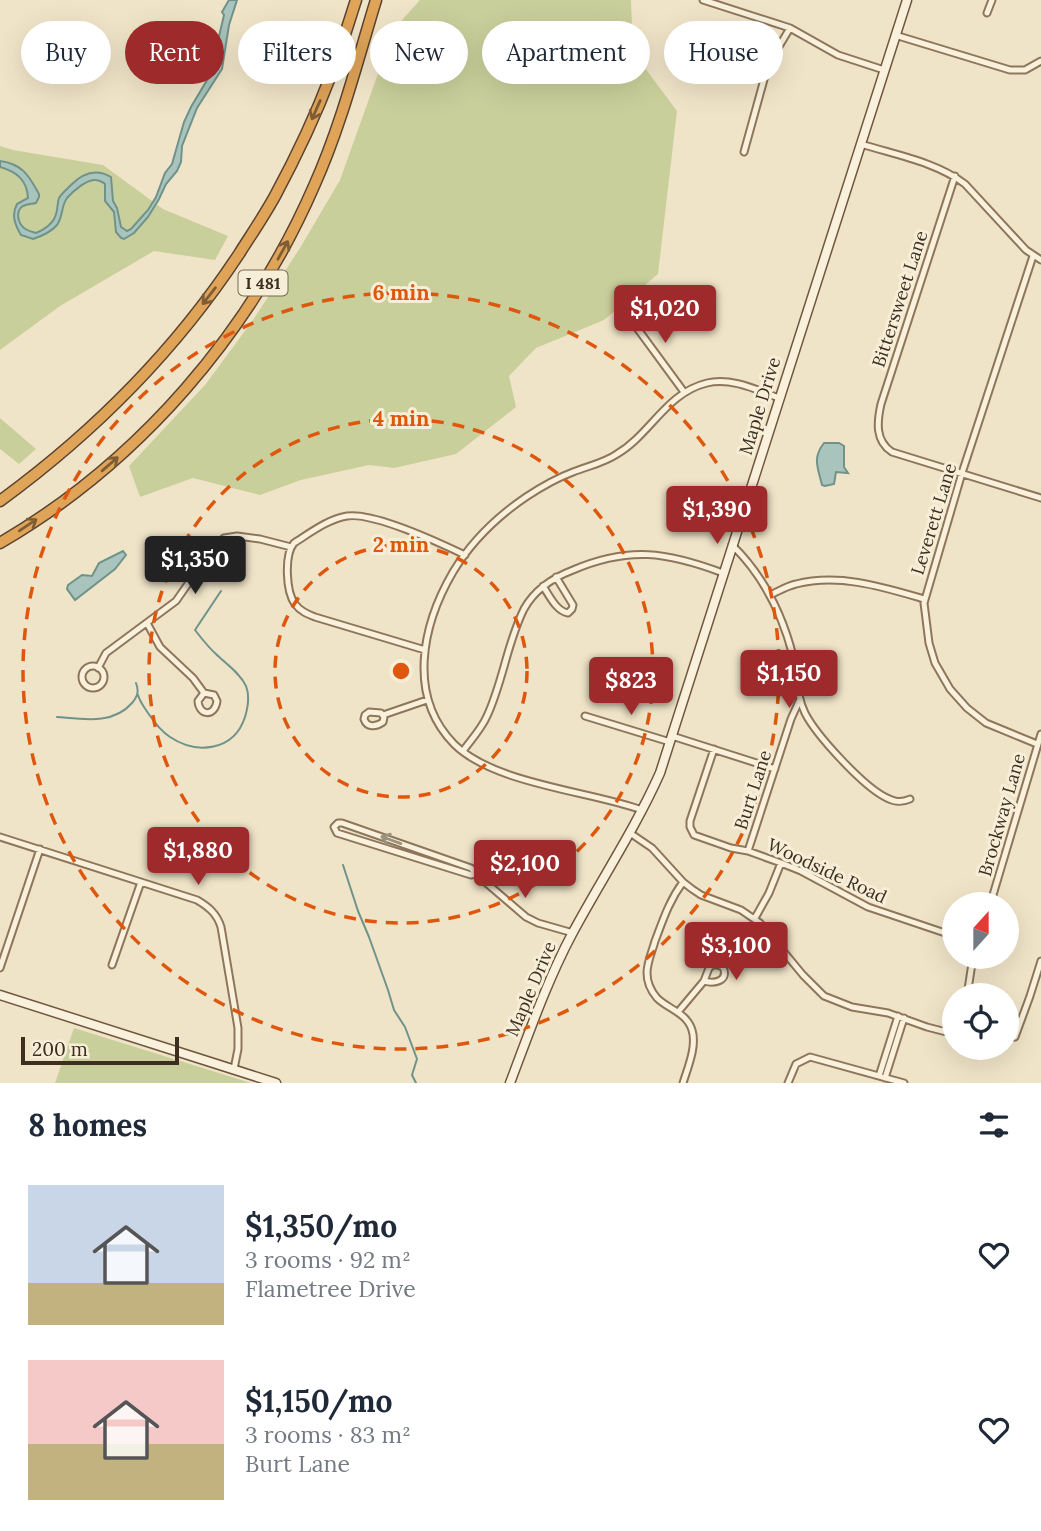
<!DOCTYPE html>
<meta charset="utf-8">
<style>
:root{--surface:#fff;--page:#f2f2f3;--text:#1f2937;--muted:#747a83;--accent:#9e2a2b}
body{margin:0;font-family:Lora,serif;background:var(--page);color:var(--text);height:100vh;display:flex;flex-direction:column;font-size:26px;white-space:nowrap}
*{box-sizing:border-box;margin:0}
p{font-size:23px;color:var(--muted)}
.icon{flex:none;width:38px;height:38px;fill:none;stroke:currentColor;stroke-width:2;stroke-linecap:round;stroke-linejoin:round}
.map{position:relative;height:1083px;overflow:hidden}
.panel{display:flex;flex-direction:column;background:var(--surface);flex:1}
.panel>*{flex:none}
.hud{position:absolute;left:21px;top:21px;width:999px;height:63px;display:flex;gap:14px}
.needle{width:46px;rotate:21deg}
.buttons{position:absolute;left:942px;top:892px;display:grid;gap:14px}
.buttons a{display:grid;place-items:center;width:77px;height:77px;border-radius:50%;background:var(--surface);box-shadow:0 7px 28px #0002;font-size:35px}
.scale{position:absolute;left:21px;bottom:18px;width:158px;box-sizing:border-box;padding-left:7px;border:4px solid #3d2e20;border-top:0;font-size:19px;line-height:24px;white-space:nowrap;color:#3d2e20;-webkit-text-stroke:5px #f7eed8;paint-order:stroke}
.price{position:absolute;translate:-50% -60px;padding:0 16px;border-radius:7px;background:var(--accent);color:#fff;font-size:23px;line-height:46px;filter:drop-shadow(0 2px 4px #0008)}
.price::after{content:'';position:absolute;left:50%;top:42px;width:21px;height:16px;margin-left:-10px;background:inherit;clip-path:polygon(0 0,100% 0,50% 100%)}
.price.on{background:#222;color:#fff}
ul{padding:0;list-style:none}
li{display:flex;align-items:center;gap:21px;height:175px;padding:0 28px}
li span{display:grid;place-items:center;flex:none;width:196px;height:140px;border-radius:0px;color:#555}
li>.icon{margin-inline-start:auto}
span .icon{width:84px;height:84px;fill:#fffc;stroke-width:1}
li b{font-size:30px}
h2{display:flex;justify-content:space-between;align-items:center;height:84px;padding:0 28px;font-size:30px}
.tag{padding:0 24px;border-radius:32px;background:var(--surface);box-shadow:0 7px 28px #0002;font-size:24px;line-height:63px}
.tag.on{background:var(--accent);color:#fff}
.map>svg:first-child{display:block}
</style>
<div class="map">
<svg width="1041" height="1083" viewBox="0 0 1041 1083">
<rect width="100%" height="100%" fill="#f0e4c8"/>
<path fill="#c9cf9b" d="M 420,0 L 631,0 L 633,52 L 677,111 L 658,274 L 604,320 L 536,348 L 509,376 L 516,407 L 456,454 L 394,468 L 369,465 L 301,480 L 260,495 L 193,478 L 140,497 L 129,466 L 205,385 L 253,320 L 300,248 L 340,180 L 394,29 Z
M 0,146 L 13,150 L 103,165 L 163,209 L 228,236 L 215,260 L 154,251 L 60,306 L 0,350 Z
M 0,418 L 36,449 L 19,464 L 0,449 Z
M 74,1028 L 251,1083 L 55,1083 Z"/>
<path fill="#a9c4bc" stroke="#6f938a" stroke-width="2" d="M 229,0 L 237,0 L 229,25 L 222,69 L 197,108 L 182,146 L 181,162 L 177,171 L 166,184 L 159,199 L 148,217 L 134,233 L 124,239 L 121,238 L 116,232 L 114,212 L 105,201 L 105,184 C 103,182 98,180 95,180 C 87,179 72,192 67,198 C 61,206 63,217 57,225 C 51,232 42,236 33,239 L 21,235 C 15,225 11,215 17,204 L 28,198 C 27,180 17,172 0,167 L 0,161 C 23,164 29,176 39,194 L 39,197 L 36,203 C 32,204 27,204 23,206 C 15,211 18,223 24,228 C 28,231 32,232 36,233 C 44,230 54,223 56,214 C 58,209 57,203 59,198 C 62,193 67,189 71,185 C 83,173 96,168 111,177 L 113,201 L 117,208 L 121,227 L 127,231 L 131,229 L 148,210 L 156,197 L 165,173 L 172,164 L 184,122 L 191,107 L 210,75 L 224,15 L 222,12 Z
M 824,443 L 839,443 L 844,446 L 844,467 L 848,473 L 836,472 L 834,484 L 825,486 L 822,485 C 818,468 812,458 824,443 Z
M 123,551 L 126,555 L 115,569 L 75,600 L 67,589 L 68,585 L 82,575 L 92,576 L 99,563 Z"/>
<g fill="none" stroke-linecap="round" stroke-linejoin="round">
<path stroke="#6f938a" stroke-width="2" d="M 138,695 C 140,702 144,707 148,713 C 154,722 161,731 170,737 C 197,755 234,751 245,717 C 248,707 250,696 246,686 C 240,673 226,664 216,654 C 208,647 202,639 195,630 L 221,591
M 57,717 C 83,719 113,725 132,703 C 138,696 139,691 136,683
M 343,865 L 358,911 L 369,937 L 388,990 L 394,1010 L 405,1027 L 417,1059 L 412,1075 L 416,1083"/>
<g stroke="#8d765c" stroke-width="9">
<path id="street" d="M 703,0 L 790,28 L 838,55 L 884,70
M 987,13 L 992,0
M 895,35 L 1010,70 L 1025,70 L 1041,61
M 861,144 C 896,155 936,162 965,184 L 1026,250 L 1041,260
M 744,152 L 768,65 L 790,28
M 955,176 L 881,404 C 877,422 875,441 892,452 L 1041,498
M 1033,256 L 962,473 L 924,603 L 929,643 L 935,663 L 950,689 L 967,708 L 986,723 L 1037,744
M 626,313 L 684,392
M 732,545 C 763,575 782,613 793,656 C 797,674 796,695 805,713 C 816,735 862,785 885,797 C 894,802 901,803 910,799
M 543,586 C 549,595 556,611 568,613 L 572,609 L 573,605 L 556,577
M 770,595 C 779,591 787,586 796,584 C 839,573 883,587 924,599
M 147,623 L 160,647 L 193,678 L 204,693 L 198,701 C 199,716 215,717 217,701 L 214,695 L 204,693
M 425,650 L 315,617 C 307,614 300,611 295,604 C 286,592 284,555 294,543 C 310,533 328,519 347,516 C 373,512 440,543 465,555
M82 677a11 11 0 1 1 22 0a11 11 0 1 1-22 0Z
M 98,668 L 106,653 L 176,601 L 199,568 L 209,550 L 224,538 L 237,536 L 260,539 L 291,547
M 369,712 L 381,713 L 384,717 L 383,722 C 376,727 367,728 364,719 L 365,715 Z
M 383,715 L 427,700
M 585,716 L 670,742
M 672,736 L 775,769
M 714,749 L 690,821 L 690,827 L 694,835 L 731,848 L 748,851 L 781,863 L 801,871 L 868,907 L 954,936
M 463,751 C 471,740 482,728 487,716 C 503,682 507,643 524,609 C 535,589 552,578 573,570 C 629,546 667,552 723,573
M 642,810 C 589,791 494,784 454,744 C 407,696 422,625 453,572 C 471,542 498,516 526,497 C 541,487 557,478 573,472 C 588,466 604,463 617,454 C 651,434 666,393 707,383 C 731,377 757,390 779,398
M 630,833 L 652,848 L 683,882 L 692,889 L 701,895 L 741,910 L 760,923 L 803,975 L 824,996 L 852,1007 L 888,1013 L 927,1027 L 954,1034
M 0,837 L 197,900 C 209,907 217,914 221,927 L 238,1028 L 238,1049 L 234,1069
M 748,851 L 791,719 L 800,699
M 476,874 L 471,875 L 337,833 L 334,827 L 338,823 L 342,823 L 471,868 L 476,874 L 526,917 L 538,923 L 573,933
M 683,882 C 669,901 663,920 655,941 C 652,952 647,962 647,973 C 647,982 651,991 657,998 C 668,1009 687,1013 692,1030 C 697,1046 688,1067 683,1083
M 990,905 L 1041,734
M 755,918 L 769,893 L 781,863
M 714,964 L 723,967 C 729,981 715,984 704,981 L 709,968 Z
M 112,965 L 141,882
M 0,968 L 40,849
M 967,996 L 973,957
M 678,1012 L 704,981
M 1006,1038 L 1015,1037 L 1030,996 L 1041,961
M 879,1076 L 898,1016
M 885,1078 L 904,1018
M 788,1083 L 796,1064 L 810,1057 L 904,1083"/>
</g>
<g stroke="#6f573f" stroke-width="11">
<path id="secondary" d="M 0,995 L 276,1083
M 510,1083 C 529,1033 547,981 572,934 C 601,880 635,829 660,773 L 907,0"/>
</g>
<g stroke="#5b4430" stroke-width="13">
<path id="highway" d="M 0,501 C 93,433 175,351 239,254 C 251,235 264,216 275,196 C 296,157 315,117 331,75 C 340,51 348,25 356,0
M 0,543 C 139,462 250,333 314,186 C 341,126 357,62 376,0"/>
</g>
<use href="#street" stroke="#faf1dc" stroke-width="5"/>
<use href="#secondary" stroke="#faf1dc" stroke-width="8"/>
<use href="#highway" stroke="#e0a458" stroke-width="10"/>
</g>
<defs><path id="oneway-shaft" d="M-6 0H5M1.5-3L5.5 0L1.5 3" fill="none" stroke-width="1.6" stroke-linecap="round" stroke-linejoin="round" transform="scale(1.75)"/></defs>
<g stroke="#7e5d36">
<use href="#oneway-shaft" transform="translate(316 110) rotate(114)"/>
<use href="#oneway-shaft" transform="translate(283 250) rotate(-61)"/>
<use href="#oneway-shaft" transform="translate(209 296) rotate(128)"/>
<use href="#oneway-shaft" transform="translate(110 464) rotate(-41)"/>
<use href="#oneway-shaft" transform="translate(28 525) rotate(-34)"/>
</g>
<use stroke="#9c907e" href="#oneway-shaft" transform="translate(391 840) rotate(-160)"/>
<g fill="none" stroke="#df570d" stroke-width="3.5" stroke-dasharray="12 9">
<circle cx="401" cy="671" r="126"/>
<circle cx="401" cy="671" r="252"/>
<circle cx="401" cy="671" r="378"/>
</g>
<g text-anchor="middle" stroke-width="6" stroke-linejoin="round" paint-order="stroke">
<rect fill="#f7eed8" stroke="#756857" stroke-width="2" x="238.5" y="270.5" width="49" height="25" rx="5"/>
<g font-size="16" font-weight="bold" fill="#3d2e20">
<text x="263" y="289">I 481</text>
</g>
<g font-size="18" fill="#3d2e20" stroke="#f7eed8">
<text transform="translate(900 299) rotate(-72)" y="6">Bittersweet Lane</text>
<text transform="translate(760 406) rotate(-73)" y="6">Maple Drive</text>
<text transform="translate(934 519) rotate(-73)" y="6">Leverett Lane</text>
<text transform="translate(753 790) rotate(-72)" y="6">Burt Lane</text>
<text transform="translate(1002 815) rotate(-74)" y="6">Brockway Lane</text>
<text transform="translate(827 871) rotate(25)" y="6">Woodside Road</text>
<text transform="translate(531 989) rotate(-67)" y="6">Maple Drive</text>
</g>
</g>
<circle cx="401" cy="671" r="10" fill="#df570d" stroke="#f7eed8" stroke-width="3.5"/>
<g font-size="21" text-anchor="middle" font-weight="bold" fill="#df570d" stroke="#f7eed8" stroke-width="6" stroke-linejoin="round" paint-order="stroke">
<text x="401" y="300">6 min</text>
<text x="401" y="426">4 min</text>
<text x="401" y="552">2 min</text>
</g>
</svg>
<div class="buttons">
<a><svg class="needle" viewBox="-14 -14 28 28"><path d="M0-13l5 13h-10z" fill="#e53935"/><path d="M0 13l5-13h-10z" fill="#747a83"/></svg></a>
<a><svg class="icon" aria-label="locate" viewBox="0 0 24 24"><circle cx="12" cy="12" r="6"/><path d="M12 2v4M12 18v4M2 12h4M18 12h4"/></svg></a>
</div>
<div class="scale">200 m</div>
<b class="price" style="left:665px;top:345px">$1,020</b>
<b class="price" style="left:717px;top:546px">$1,390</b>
<b class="price on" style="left:195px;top:596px">$1,350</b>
<b class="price" style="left:789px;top:710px">$1,150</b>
<b class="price" style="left:631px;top:717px">$823</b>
<b class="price" style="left:198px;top:887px">$1,880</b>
<b class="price" style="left:525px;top:900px">$2,100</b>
<b class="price" style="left:736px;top:982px">$3,100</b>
<div class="hud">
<a class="tag">Buy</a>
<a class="tag on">Rent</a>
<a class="tag">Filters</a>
<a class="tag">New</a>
<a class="tag">Apartment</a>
<a class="tag">House</a>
</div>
</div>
<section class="panel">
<h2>8 homes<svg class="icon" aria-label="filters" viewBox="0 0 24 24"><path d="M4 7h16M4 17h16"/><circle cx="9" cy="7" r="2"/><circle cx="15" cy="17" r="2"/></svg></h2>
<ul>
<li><span style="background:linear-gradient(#c9d6e8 70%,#c2b280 0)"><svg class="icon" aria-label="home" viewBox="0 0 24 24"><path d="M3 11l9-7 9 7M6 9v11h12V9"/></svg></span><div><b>$1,350/mo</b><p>3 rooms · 92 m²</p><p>Flametree Drive</p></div><svg class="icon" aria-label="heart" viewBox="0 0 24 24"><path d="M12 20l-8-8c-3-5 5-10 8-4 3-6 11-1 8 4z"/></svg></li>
<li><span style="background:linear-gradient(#f6c9c9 60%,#c2b280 0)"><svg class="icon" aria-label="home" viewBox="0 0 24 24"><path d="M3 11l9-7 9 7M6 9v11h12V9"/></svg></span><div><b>$1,150/mo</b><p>3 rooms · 83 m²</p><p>Burt Lane</p></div><svg class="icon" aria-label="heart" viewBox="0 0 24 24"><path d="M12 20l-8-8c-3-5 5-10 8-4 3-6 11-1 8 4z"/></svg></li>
</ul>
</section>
